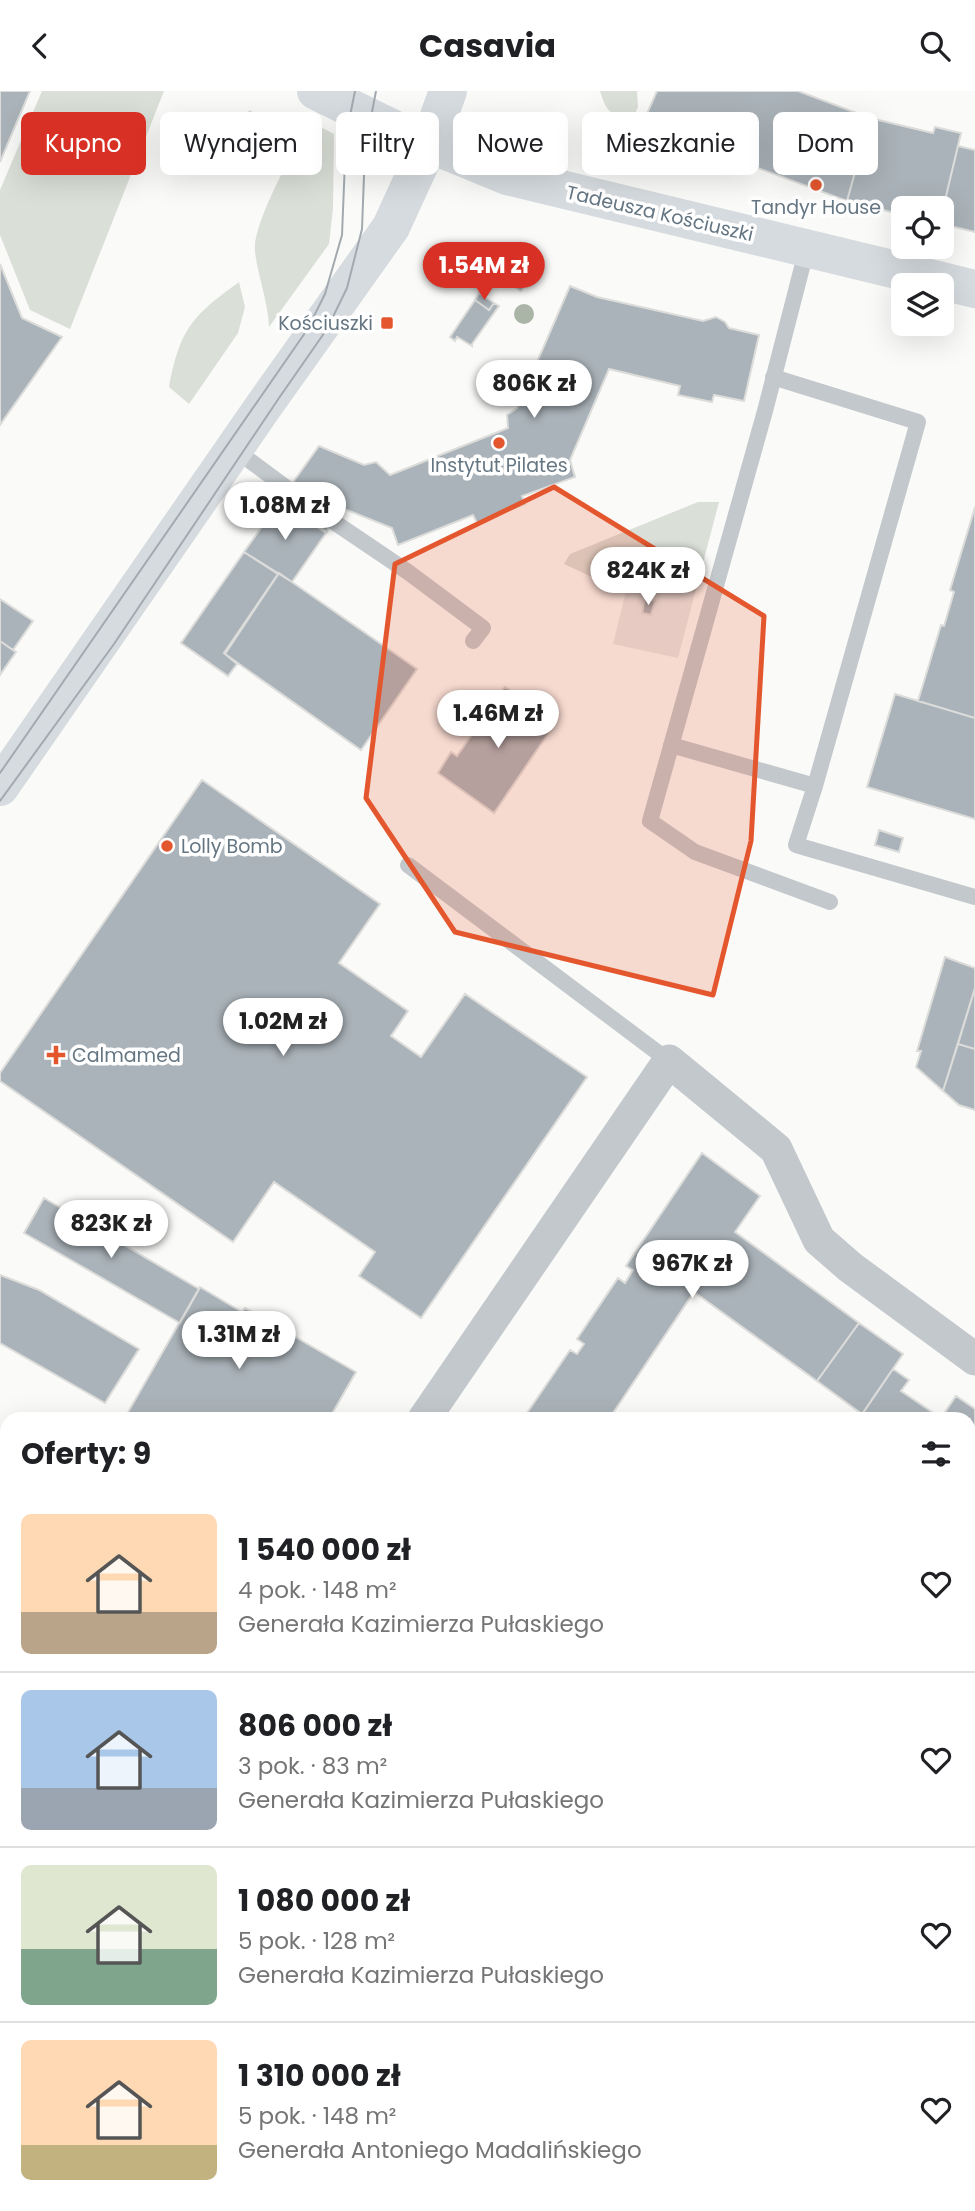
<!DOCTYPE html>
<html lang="pl">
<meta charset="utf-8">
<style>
:root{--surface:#fff;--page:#f2f2f2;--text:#202124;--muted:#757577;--line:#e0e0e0;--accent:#d93025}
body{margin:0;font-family:Poppins,sans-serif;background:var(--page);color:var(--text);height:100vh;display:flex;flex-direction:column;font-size:26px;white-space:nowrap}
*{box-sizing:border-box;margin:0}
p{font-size:23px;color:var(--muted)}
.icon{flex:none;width:38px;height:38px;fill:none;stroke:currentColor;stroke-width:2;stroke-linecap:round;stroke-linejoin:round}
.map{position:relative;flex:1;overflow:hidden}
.panel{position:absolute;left:0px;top:1321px;width:976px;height:800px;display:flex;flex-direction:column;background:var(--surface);border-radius:21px 21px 0 0;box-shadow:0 7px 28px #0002}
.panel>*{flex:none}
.top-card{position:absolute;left:21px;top:21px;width:934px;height:63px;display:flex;gap:14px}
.tools{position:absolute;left:891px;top:105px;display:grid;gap:14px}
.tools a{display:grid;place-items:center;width:63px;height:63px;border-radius:10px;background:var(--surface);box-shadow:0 7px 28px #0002;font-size:35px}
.price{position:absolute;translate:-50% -60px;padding:0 16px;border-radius:24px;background:#fff;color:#222;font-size:23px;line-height:46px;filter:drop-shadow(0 2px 4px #0008)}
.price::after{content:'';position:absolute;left:50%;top:42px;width:21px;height:16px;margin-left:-10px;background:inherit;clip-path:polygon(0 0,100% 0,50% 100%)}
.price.on{background:var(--accent);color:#fff}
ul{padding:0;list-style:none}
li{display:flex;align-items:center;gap:21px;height:175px;padding:0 21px}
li+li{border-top:2px solid var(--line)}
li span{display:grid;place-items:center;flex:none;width:196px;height:140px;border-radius:10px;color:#555}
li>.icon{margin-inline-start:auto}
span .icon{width:84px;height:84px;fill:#fffc;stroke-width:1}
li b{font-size:30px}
h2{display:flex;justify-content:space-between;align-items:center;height:84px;padding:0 21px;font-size:30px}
.chip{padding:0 24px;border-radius:10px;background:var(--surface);box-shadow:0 7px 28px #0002;font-size:24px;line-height:63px}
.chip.on{background:var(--accent);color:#fff}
header{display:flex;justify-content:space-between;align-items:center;height:91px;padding:0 21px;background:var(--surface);font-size:32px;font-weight:700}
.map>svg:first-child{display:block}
</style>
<header><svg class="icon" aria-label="back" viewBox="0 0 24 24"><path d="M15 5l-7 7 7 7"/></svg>Casavia<svg class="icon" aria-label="search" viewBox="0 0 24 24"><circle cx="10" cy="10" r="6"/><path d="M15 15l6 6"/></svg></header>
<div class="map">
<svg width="975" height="2120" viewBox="0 0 975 2120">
<rect width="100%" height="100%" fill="#fafaf8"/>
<path fill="#e8e9e9" d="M 629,488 L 695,502 L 678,567 L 613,553 Z
M 0,1439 L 7,1444 L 7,2114 L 970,2114 L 970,2027 L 975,2030 L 975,2120 L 0,2120 Z"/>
<path fill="#dadfd7" d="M 42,0 L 164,0 L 70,238 L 30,219 L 0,144 L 0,99 Z
M 600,0 L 637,0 L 638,16 L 632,30 C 611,23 607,23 600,0 Z
M 249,19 L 279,34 L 266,63 C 257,58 249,61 241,56 L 239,46 Z
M 309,30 L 334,43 L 333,117 L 329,153 L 269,236 C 268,210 258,186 255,161 C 252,132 295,59 309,30 Z
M 239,191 L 245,216 L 238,242 L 189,313 L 169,296 C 180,238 192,225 239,191 Z
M 698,411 L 719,411 L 695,502 L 630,488 L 626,502 L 564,473 L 570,463 Z"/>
<path fill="#aab3b9" stroke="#dcdcda" stroke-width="2" d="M 0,0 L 30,0 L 0,71 Z
M 657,0 L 798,0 L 870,27 L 847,110 L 642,34 Z
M 870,27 L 933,42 L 935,36 L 961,42 L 942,122 L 942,117 L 903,117 L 903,124 L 847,110 Z
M 958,55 L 975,59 L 975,141 L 942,133 L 942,122 Z
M 522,169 L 535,179 L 521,200 L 507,191 Z
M 0,173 L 22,227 L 62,246 L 0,334 Z
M 570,195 L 597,206 L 703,230 L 716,226 L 725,231 L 729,237 L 759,244 L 744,310 L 714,304 L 712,311 L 678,304 L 680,295 L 609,278 L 570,369 L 575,386 L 522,405 L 525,413 L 477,432 L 473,424 L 398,454 L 392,437 L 337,415 L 327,441 L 281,408 L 319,355 L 364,374 L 376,371 L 390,384 L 508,337 L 507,324 L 517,317 Z
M 479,202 L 494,212 L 489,219 L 475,209 Z
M 475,209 L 489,219 L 494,212 L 499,215 L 472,253 L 472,255 L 457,246 L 455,250 L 450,246 Z
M 280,410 L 326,442 L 292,491 L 244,461 Z
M 975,416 L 975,627 L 918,610 L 941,534 L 944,535 L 954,501 L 950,499 Z
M 244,461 L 278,483 L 224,562 L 237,573 L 228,585 L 181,552 Z
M 279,482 L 417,578 L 361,659 L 225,563 Z
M 645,507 L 655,510 L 651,524 L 642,522 Z
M 0,508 L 33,530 L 13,559 L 0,550 Z
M 0,550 L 16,561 L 0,584 Z
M 505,596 L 556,631 L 494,722 L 438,682 L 451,661 L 457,665 Z
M 895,603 L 975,627 L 975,728 L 867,696 Z
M 202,689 L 380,813 L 339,872 L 408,920 L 391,945 L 421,966 L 465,903 L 587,986 L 421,1227 L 359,1185 L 375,1161 L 274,1091 L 233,1151 L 0,990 L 0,982 Z
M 879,739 L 903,747 L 899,761 L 875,754 Z
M 945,866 L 975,877 L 975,897 L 943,1000 L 916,976 L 921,960 L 917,960 Z
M 975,897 L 975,958 L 958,953 Z
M 958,953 L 975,958 L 975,1019 L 959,1014 L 943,1000 Z
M 702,1062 L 760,1105 L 735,1141 L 859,1232 L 817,1290 L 694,1201 L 609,1328 L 523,1328 L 570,1259 L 577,1263 L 584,1253 L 577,1248 L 618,1187 L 625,1192 L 633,1179 L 626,1175 Z
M 44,1107 L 199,1198 L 180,1232 L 24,1142 Z
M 0,1184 L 39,1199 L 139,1258 L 105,1312 L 0,1252 Z
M 200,1196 L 242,1221 L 245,1217 L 356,1281 L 329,1328 L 136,1328 L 127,1323 Z
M 859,1232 L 903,1263 L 862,1323 L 817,1290 Z
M 893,1278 L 909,1289 L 901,1300 L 941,1327 L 956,1305 L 975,1318 L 975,1407 L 970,1403 L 970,1328 L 859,1328 Z
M 0,1452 L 7,1456 L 7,1527 L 0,1523 Z
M 970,1575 L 975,1579 L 975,1664 L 970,1661 Z"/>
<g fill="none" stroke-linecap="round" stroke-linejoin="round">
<path stroke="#c3c8cc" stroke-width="16" d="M 807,157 L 765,320 L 650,730 L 695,761 L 830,811
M 773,286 L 918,331 L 815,695
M 234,358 L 288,398
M 331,429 L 408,481 L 483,537 L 473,550
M 671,654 L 815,695 L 796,754 L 975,806
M 408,774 L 669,970"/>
<path stroke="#c3c8cc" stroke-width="33" d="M 424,1328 L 669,970 L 776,1058 L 819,1149 L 850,1176 L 975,1268
M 0,1380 L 7,1384
M 970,1722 L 975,1726
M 970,1950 L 975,1953"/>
<path stroke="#d6dbdf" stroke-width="38" d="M 316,0 L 400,41 L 507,85 L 975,198
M 0,696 L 263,316 L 391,136 L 429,53 L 448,0"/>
<path stroke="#a2aab0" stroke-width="2" d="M 0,682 L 307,239 L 325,203 L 342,144 L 346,45 L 355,0
M 0,710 L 114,553 L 279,307 L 327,238 L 347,197 L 362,138 L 365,58 L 376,0"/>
<path stroke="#a2aab0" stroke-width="5" stroke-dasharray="10 5" stroke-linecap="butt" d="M 0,1571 L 7,1576
M 0,1614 L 7,1616
M 0,1633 L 7,1635
M 0,1654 L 7,1656
M 0,1730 L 7,1733
M 0,1786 L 7,1789
M 0,1937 L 7,1941
M 0,1965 L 7,1968
M 0,1996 L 7,2000
M 970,2038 L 975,2042
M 205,2114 L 215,2120
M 257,2114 L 267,2120
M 304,2114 L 315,2120
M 741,2114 L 754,2120
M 866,2114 L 879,2120"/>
</g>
<circle fill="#aab4a7" cx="524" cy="223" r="10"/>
<path fill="#e4572e" fill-opacity="0.2" stroke="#e4572e" stroke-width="5" stroke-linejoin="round" d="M 554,396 L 764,525 L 751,750 L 713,904 L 455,841 L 366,707 L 395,473 Z"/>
<g fill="#e4572e" stroke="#fff" stroke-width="2.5">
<circle cx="816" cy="94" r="7"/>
<rect x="380" y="225" width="14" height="14" rx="3.5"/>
<circle cx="499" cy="352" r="7"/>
<circle cx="167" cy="755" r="7"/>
<path d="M52.5 953.5h7v7h7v7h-7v7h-7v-7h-7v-7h7z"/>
</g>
<g text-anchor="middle" stroke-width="7" stroke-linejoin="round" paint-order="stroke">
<g font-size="19" fill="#657683" stroke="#fff">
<text x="816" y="123">Tandyr House</text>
<text x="373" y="239" text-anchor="end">Kościuszki</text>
<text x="499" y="381">Instytut Pilates</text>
<text x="181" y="762" text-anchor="start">Lolly Bomb</text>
<text x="72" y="971" text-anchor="start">Calmamed</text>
</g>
<g font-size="19" fill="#657683" stroke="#fff">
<text transform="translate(660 122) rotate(13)" y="7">Tadeusza Kościuszki</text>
</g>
</g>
</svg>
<div class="tools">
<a><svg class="icon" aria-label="locate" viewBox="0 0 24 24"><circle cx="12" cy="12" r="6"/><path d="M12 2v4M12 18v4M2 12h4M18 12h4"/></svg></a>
<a><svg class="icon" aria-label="layers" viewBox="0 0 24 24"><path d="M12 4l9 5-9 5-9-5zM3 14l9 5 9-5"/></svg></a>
</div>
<b class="price on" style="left:484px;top:211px">1.54M zł</b>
<b class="price" style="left:534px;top:329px">806K zł</b>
<b class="price" style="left:285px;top:451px">1.08M zł</b>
<b class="price" style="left:648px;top:516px">824K zł</b>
<b class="price" style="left:498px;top:659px">1.46M zł</b>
<b class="price" style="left:283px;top:967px">1.02M zł</b>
<b class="price" style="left:111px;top:1169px">823K zł</b>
<b class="price" style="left:692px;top:1209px">967K zł</b>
<b class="price" style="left:239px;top:1280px">1.31M zł</b>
<div class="top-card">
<a class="chip on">Kupno</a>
<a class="chip">Wynajem</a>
<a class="chip">Filtry</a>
<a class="chip">Nowe</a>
<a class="chip">Mieszkanie</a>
<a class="chip">Dom</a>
</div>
<section class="panel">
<h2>Oferty: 9<svg class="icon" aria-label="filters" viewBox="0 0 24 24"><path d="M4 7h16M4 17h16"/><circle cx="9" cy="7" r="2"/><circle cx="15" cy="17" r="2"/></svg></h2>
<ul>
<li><span style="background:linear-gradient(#ffd9b3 70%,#b9a48a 0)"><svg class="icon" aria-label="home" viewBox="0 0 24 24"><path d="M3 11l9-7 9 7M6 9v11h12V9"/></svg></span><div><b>1 540 000 zł</b><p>4 pok. · 148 m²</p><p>Generała Kazimierza Pułaskiego</p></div><svg class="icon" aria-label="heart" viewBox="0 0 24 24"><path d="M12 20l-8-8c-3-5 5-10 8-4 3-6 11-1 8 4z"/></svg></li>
<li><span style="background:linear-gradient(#a9c7e8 70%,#9aa5b1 0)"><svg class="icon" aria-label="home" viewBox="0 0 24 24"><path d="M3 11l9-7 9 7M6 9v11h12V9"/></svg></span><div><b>806 000 zł</b><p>3 pok. · 83 m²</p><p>Generała Kazimierza Pułaskiego</p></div><svg class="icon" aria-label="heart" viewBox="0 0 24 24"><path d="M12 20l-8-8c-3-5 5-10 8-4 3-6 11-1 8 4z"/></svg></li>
<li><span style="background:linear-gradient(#dfe7d0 60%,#7fa58c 0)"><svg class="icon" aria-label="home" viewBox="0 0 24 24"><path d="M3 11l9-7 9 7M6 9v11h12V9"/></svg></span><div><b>1 080 000 zł</b><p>5 pok. · 128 m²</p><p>Generała Kazimierza Pułaskiego</p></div><svg class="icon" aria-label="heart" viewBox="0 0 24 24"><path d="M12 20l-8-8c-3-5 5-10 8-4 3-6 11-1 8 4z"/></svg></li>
<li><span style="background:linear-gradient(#ffd9b3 75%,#c2b280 0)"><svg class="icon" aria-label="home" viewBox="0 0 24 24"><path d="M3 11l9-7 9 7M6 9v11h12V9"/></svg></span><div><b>1 310 000 zł</b><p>5 pok. · 148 m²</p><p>Generała Antoniego Madalińskiego</p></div><svg class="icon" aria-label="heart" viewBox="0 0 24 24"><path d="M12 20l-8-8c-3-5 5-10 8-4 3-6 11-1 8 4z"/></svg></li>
</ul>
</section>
</div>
